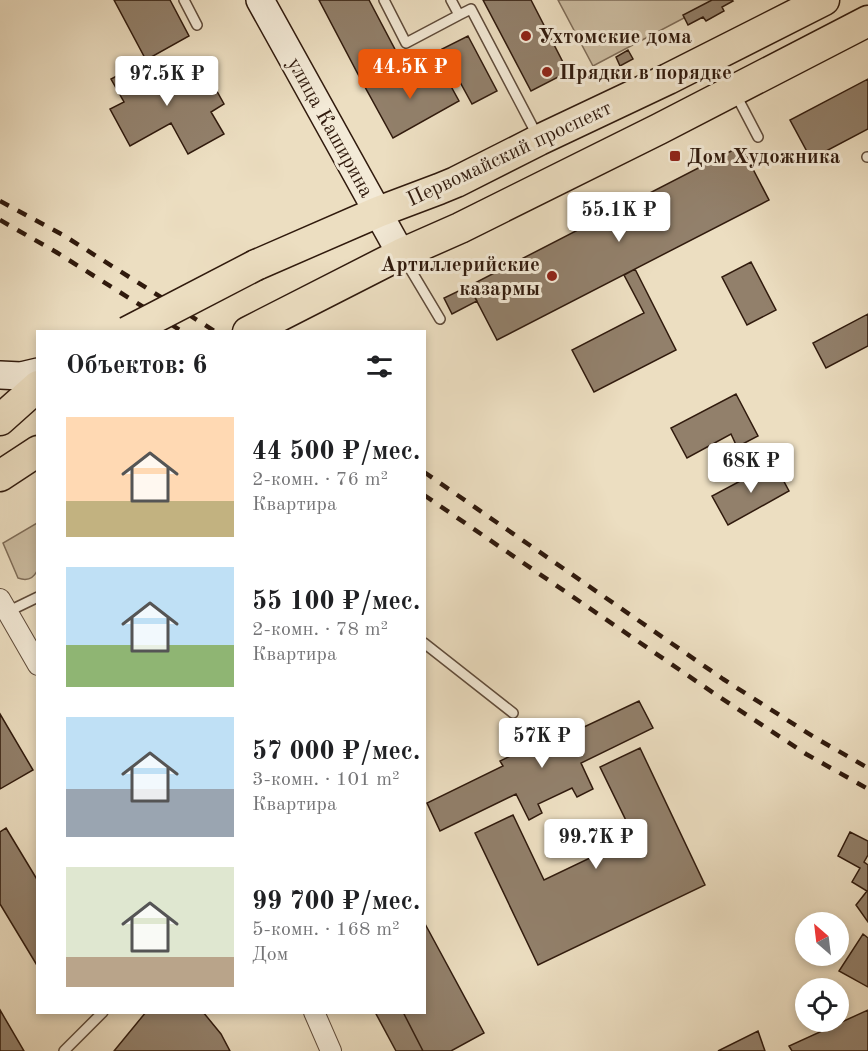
<!DOCTYPE html>
<html lang="ru">
<meta charset="utf-8">
<style>
:root{--surface:#fff;--page:#f2f2f2;--text:#202124;--muted:#757577;--accent:#ea580c}
body{margin:0;font-family:"Old Standard TT",serif;background:var(--page);color:var(--text);height:100vh;display:flex;flex-direction:column;font-size:22px;white-space:nowrap}
*{box-sizing:border-box;margin:0}
p{font-size:20px;color:var(--muted)}
.icon{flex:none;width:33px;height:33px;fill:none;stroke:currentColor;stroke-width:2;stroke-linecap:round;stroke-linejoin:round}
.map{position:relative;flex:1;overflow:hidden}
.drawer{position:absolute;left:36px;top:330px;width:390px;height:684px;display:flex;flex-direction:column;background:var(--surface);border-radius:0px;box-shadow:0 3px 9px #0003}
.drawer>*{flex:none}
.needle{width:39px;rotate:332deg}
.controls{position:absolute;left:795px;top:912px;display:grid;gap:12px}
.controls a{display:grid;place-items:center;width:54px;height:54px;border-radius:50%;background:var(--surface);box-shadow:0 3px 9px #0003;font-size:30px}
.price{position:absolute;translate:-50% -51px;padding:0 14px;border-radius:6px;background:#fff;color:#222;font-size:20px;line-height:39px;filter:drop-shadow(0 2px 3px #0008)}
.price::after{content:'';position:absolute;left:50%;top:36px;width:18px;height:14px;margin-left:-9px;background:inherit;clip-path:polygon(0 0,100% 0,50% 100%)}
.price.on{background:var(--accent);color:#fff}
ul{padding:0;list-style:none}
li{display:flex;align-items:center;gap:18px;height:150px;padding:0 30px}
li span{display:grid;place-items:center;flex:none;width:168px;height:120px;border-radius:0px;color:#555}
li>.icon{margin-inline-start:auto}
span .icon{width:72px;height:72px;fill:#fffc;stroke-width:1}
li b{font-size:26px}
h2{display:flex;justify-content:space-between;align-items:center;height:72px;padding:0 30px;font-size:26px}
.map>svg:first-child{display:block}
</style>
<div class="map">
<svg width="868" height="1051" viewBox="0 0 868 1051">
<rect width="100%" height="100%" fill="#ecdec1"/>
<filter id="stains"><feTurbulence type="fractalNoise" baseFrequency=".00333" numOctaves="4"/><feColorMatrix values="0 0 0 0 .2 0 0 0 0 .09 0 0 0 0 .02 0 0 0 .5 -.17"/></filter>
<radialGradient id="worn" r=".72"><stop offset=".6" stop-color="#630" stop-opacity="0"/><stop offset="1" stop-color="#630" stop-opacity=".3"/></radialGradient>
<path fill="#ccbda2" stroke="#7e6c58" stroke-width="1.5" d="M 558,0 L 718,0 L 593,66 Z
M 37,523 L 37,571 C 33,579 26,581 18,578 L 3,543 Z"/>
<path fill="#92806b" stroke="#301a0d" stroke-width="1.5" d="M 114,0 L 170,0 L 189,36 L 146,60 Z
M 319,0 L 369,0 L 399,57 L 360,78 Z
M 483,0 L 531,0 L 568,72 L 531,91 Z
M 712,0 L 732,0 L 733,1 L 722,7 L 724,11 L 706,21 L 703,17 L 688,25 L 683,15 Z
M 468,36 L 497,91 L 472,104 L 442,49 Z
M 628,50 L 633,59 L 620,66 L 616,57 Z
M 148,59 L 165,90 L 204,68 L 224,104 L 211,112 L 224,134 L 188,154 L 171,123 L 130,146 L 110,109 L 124,102 L 111,79 Z
M 442,70 L 459,101 L 393,138 L 365,87 L 395,71 L 406,89 Z
M 868,79 L 868,129 L 811,159 L 790,120 Z
M 741,146 L 769,200 L 497,340 L 469,286 Z
M 751,262 L 776,310 L 747,325 L 722,277 Z
M 635,269 L 676,350 L 594,392 L 572,350 L 644,313 L 624,275 Z
M 469,286 L 477,301 L 452,314 L 444,298 Z
M 868,314 L 868,346 L 826,368 L 813,343 Z
M 736,394 L 758,436 L 737,447 L 731,434 L 687,458 L 671,428 Z
M 774,463 L 789,491 L 728,525 L 712,496 Z
M 639,701 L 653,728 L 581,763 L 593,789 L 577,797 L 572,788 L 538,804 L 542,813 L 529,820 L 516,794 L 440,831 L 427,803 L 503,766 L 500,761 L 563,731 L 565,736 Z
M 0,714 L 33,770 L 0,789 Z
M 640,748 L 705,885 L 538,965 L 475,833 L 513,815 L 544,880 L 634,837 L 600,767 Z
M 6,828 L 38,881 L 38,967 L 0,904 L 0,832 Z
M 850,832 L 868,841 L 868,855 L 864,862 L 868,865 L 868,922 L 856,905 L 867,891 L 852,882 L 860,868 L 838,856 Z
M 424,922 L 484,1033 L 451,1051 L 423,1051 L 403,1012 L 424,1012 Z
M 863,934 L 868,938 L 868,987 L 839,971 Z
M 0,1010 L 24,1051 L 0,1051 Z
M 868,1010 L 868,1051 L 792,1051 L 789,1046 Z
M 146,1012 L 203,1012 L 221,1034 L 230,1051 L 114,1051 Z
M 375,1012 L 403,1012 L 423,1051 L 396,1051 Z
M 758,1031 L 765,1051 L 718,1051 Z"/>
<g fill="none" stroke-linecap="round" stroke-linejoin="round">
<g stroke="#5f4b3a" stroke-width="12">
<path id="lane" d="M 184,0 L 197,25
M 384,0 L 406,43 L 459,15
M 451,0 L 459,15 L 471,9 L 538,137
M 735,93 L 758,137
M 867,157 L 868,157
M 403,257 L 440,319
M 7,612 L 38,597
M 424,643 L 513,713
M 64,1051 L 103,1012"/>
</g>
<g stroke="#5f4b3a" stroke-width="22">
<path id="street" d="M 0,599 L 38,665
M 314,1012 L 331,1051"/>
</g>
<g stroke="#301a0d" stroke-width="30">
<path id="secondary" d="M 260,0 L 401,254
M 0,375 L 21,376 L 38,372"/>
</g>
<g stroke="#301a0d" stroke-width="33">
<path id="primary" d="M 256,265 L 378,212 L 439,189 L 456,182 L 539,140 L 668,79 L 824,0
M 248,332 L 401,254 L 460,228 L 659,129 L 868,21
M 0,420 L 38,386
M 0,476 L 38,451"/>
</g>
<use href="#lane" stroke="#f3ead7" stroke-width="9"/>
<use href="#street" stroke="#f3ead7" stroke-width="20"/>
<use href="#secondary" stroke="#f3ead7" stroke-width="27"/>
<use href="#primary" stroke="#ecdec1" stroke-width="30"/>
<path stroke="#301a0d" stroke-width="4.5" stroke-dasharray="10 10" stroke-linecap="butt" d="M 0,201 L 63,235 L 216,332
M 0,220 L 56,252 L 183,332
M 424,472 L 723,679 L 814,737 L 868,768
M 424,495 L 715,694 L 806,754 L 868,789"/>
<g stroke="#301a0d" stroke-width="33" stroke-linecap="butt">
<path id="primary-bridge" d="M 127,332 L 256,265"/>
</g>
<use href="#primary-bridge" stroke="#ecdec1" stroke-width="30"/>
</g>
<g fill="#8f2418" stroke="#f3ead7" stroke-width="2">
<circle cx="526" cy="36" r="6"/>
<circle cx="547" cy="72" r="6"/>
<rect x="669" y="150" width="12" height="12" rx="3"/>
<circle cx="552" cy="276" r="6"/>
</g>
<g text-anchor="middle" stroke-width="6" stroke-linejoin="round" paint-order="stroke">
<g font-size="21" font-weight="bold" fill="#301a0d" stroke="#f3ead7" text-anchor="start">
<text x="538" y="43">Ухтомские дома</text>
<text x="559" y="79">Прядки в порядке</text>
<text x="687" y="163">Дом Художника</text>
<text x="540" y="271" text-anchor="end">Артиллерийские<tspan x="540" dy="24">казармы</tspan></text>
</g>
<g font-size="21" fill="#301a0d" stroke="#f3ead7">
<text transform="translate(331 127) rotate(61)" y="7">улица Каширина</text>
<text transform="translate(509 153) rotate(-25)" y="7">Первомайский проспект</text>
</g>
</g>
<rect width="100%" height="100%" filter="url(#stains)"/>
<rect width="100%" height="100%" fill="url(#worn)"/>
</svg>
<div class="controls">
<a><svg class="needle" viewBox="-14 -14 28 28"><path d="M0-13l5 13h-10z" fill="#e53935"/><path d="M0 13l5-13h-10z" fill="#757577"/></svg></a>
<a><svg class="icon" aria-label="locate" viewBox="0 0 24 24"><circle cx="12" cy="12" r="6"/><path d="M12 2v4M12 18v4M2 12h4M18 12h4"/></svg></a>
</div>
<b class="price on" style="left:410px;top:100px">44.5K ₽</b>
<b class="price" style="left:167px;top:107px">97.5K ₽</b>
<b class="price" style="left:619px;top:243px">55.1K ₽</b>
<b class="price" style="left:751px;top:494px">68K ₽</b>
<b class="price" style="left:542px;top:769px">57K ₽</b>
<b class="price" style="left:596px;top:870px">99.7K ₽</b>
<section class="drawer">
<h2>Объектов: 6<svg class="icon" aria-label="filters" viewBox="0 0 24 24"><path d="M4 7h16M4 17h16"/><circle cx="9" cy="7" r="2"/><circle cx="15" cy="17" r="2"/></svg></h2>
<ul>
<li><span style="background:linear-gradient(#ffd9b3 70%,#c2b280 0)"><svg class="icon" aria-label="home" viewBox="0 0 24 24"><path d="M3 11l9-7 9 7M6 9v11h12V9"/></svg></span><div><b>44 500 ₽/мес.</b><p>2-комн. · 76 m²</p><p>Квартира</p></div></li>
<li><span style="background:linear-gradient(#bfe0f5 65%,#8fb573 0)"><svg class="icon" aria-label="home" viewBox="0 0 24 24"><path d="M3 11l9-7 9 7M6 9v11h12V9"/></svg></span><div><b>55 100 ₽/мес.</b><p>2-комн. · 78 m²</p><p>Квартира</p></div></li>
<li><span style="background:linear-gradient(#bfe0f5 60%,#9aa5b1 0)"><svg class="icon" aria-label="home" viewBox="0 0 24 24"><path d="M3 11l9-7 9 7M6 9v11h12V9"/></svg></span><div><b>57 000 ₽/мес.</b><p>3-комн. · 101 m²</p><p>Квартира</p></div></li>
<li><span style="background:linear-gradient(#dfe7d0 75%,#b9a48a 0)"><svg class="icon" aria-label="home" viewBox="0 0 24 24"><path d="M3 11l9-7 9 7M6 9v11h12V9"/></svg></span><div><b>99 700 ₽/мес.</b><p>5-комн. · 168 m²</p><p>Дом</p></div></li>
</ul>
</section>
</div>
